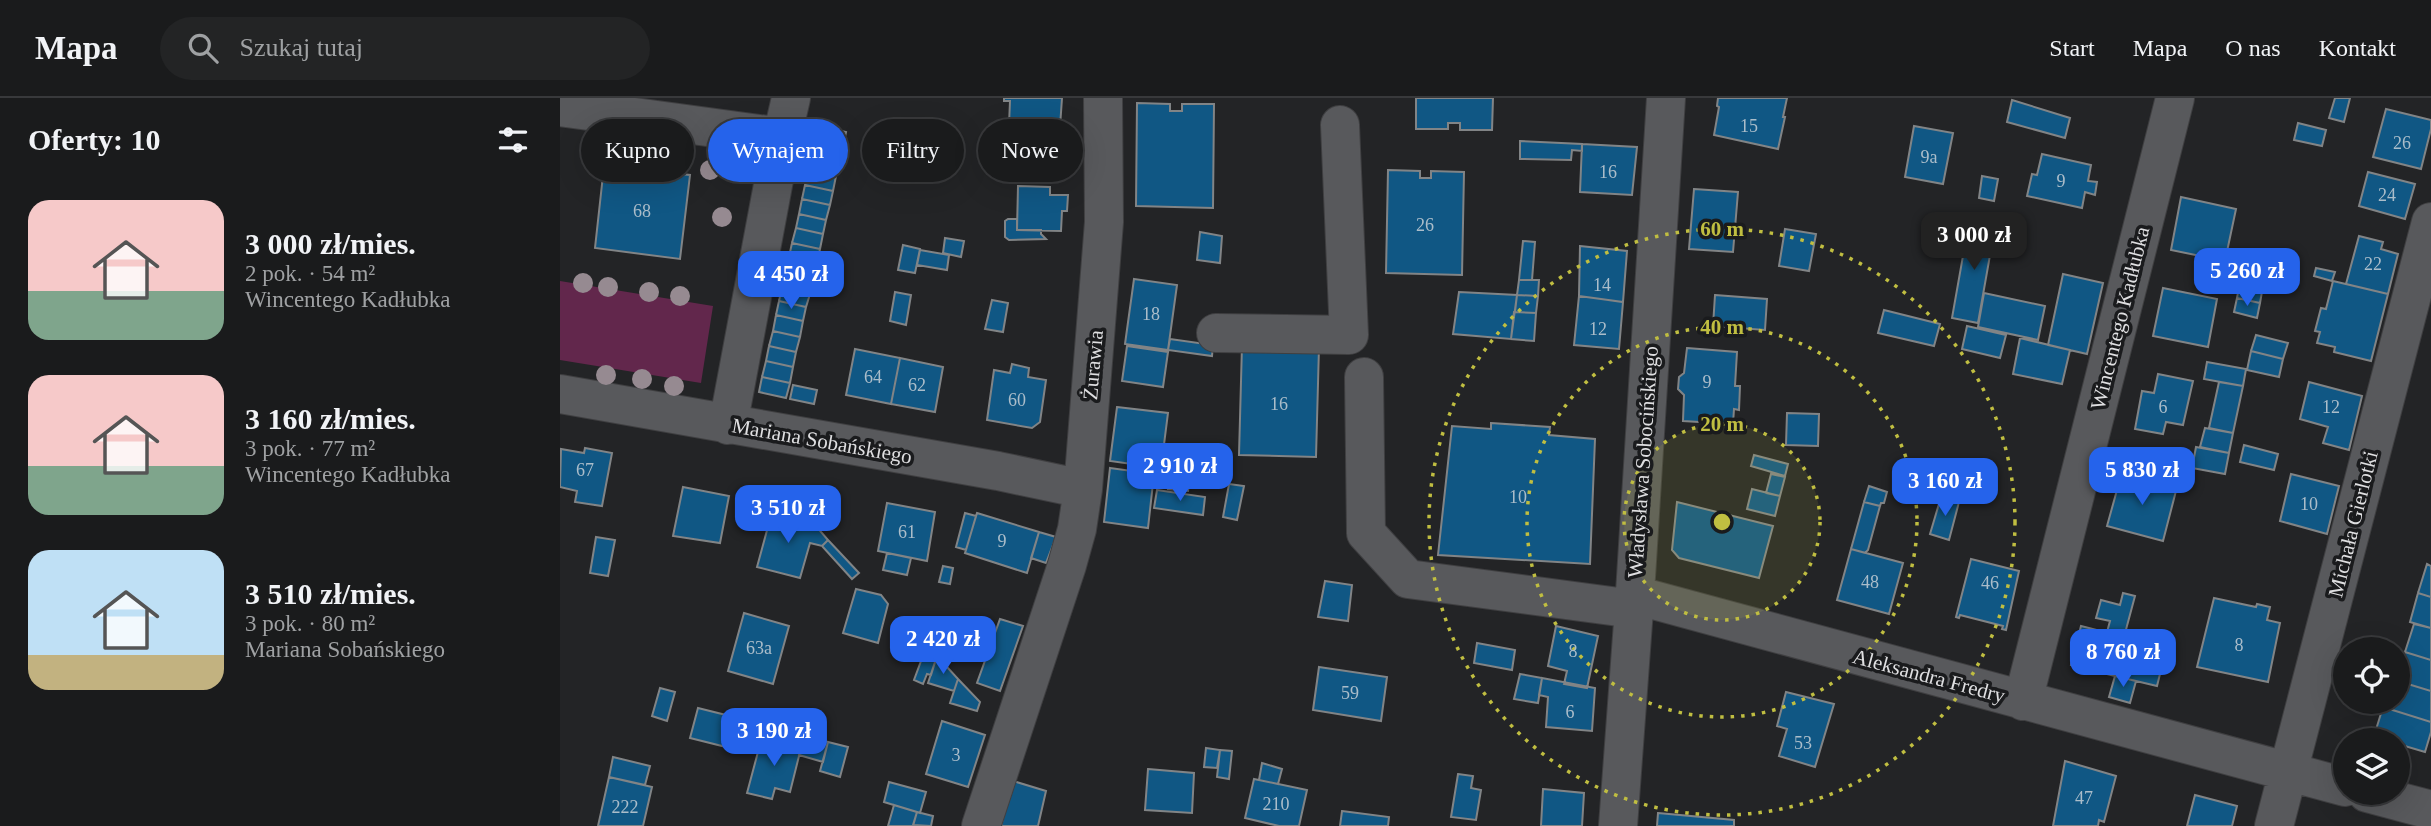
<!DOCTYPE html>
<html lang="pl">
<meta charset="utf-8">
<style>
:root{--surface:#1a1b1c;--page:#232425;--text:#f1f3f6;--muted:#9fa1a3;--line:#38393b;--accent:#2563eb}
body{margin:0;font-family:"Times New Roman",serif;background:var(--page);color:var(--text);height:100vh;display:flex;flex-direction:column;font-size:26px;white-space:nowrap}
*{box-sizing:border-box;margin:0}
p{font-size:23px;color:var(--muted)}
.icon{flex:none;width:38px;height:38px;fill:none;stroke:currentColor;stroke-width:2;stroke-linecap:round;stroke-linejoin:round}
.map{position:relative;flex:1;overflow:hidden}
.drawer{display:flex;flex-direction:column;background:var(--surface);width:560px}
.drawer>*{flex:none}
.banner{position:absolute;left:21px;top:21px;width:665px;height:63px;display:flex;gap:14px}
.tools{position:absolute;left:1773px;top:539px;display:grid;gap:14px}
.tools a{display:grid;place-items:center;width:77px;height:77px;border-radius:50%;background:var(--surface);box-shadow:0 7px 28px #0002,0 0 0 2px var(--line);font-size:35px}
.price{position:absolute;translate:-50% -60px;padding:0 16px;border-radius:14px;background:var(--accent);color:#fff;font-size:23px;line-height:46px;filter:drop-shadow(0 2px 4px #0008)}
.price::after{content:'';position:absolute;left:50%;top:42px;width:21px;height:16px;margin-left:-10px;background:inherit;clip-path:polygon(0 0,100% 0,50% 100%)}
.price.current{background:#222;color:#fff}
ul{padding:0;list-style:none}
li{display:flex;align-items:center;gap:21px;height:175px;padding:0 28px}
li span{display:grid;place-items:center;flex:none;width:196px;height:140px;border-radius:21px;color:#555}
li>.icon{margin-inline-start:auto}
span .icon{width:84px;height:84px;fill:#fffc;stroke-width:1}
li b{font-size:30px}
h2{display:flex;justify-content:space-between;align-items:center;height:84px;padding:0 28px;font-size:30px}
.tag{padding:0 24px;border-radius:32px;background:var(--surface);box-shadow:0 7px 28px #0002,0 0 0 2px var(--line);font-size:24px;line-height:63px}
.tag.current{background:var(--accent);color:#fff}
header{display:flex;align-items:center;gap:42px;box-sizing:border-box;height:98px;padding:0 35px;background:var(--surface);border-bottom:2px solid var(--line)}
header strong{font-size:33px}
nav{display:flex;gap:38px;margin-inline-start:auto;font-size:24px}
.search{width:490px;height:63px;background:var(--page);display:flex;align-items:center;gap:18px;box-sizing:border-box;padding:0 24px;border-radius:38px;color:var(--muted);font-size:26px}
main{display:flex;flex:1;min-height:0}
.map>svg:first-child{display:block}
</style>
<header>
<strong>Mapa</strong>
<div class="search"><svg class="icon" aria-label="search" viewBox="0 0 24 24"><circle cx="10" cy="10" r="6"/><path d="M15 15l6 6"/></svg>Szukaj tutaj</div>
<nav><a>Start</a><a>Mapa</a><a>O nas</a><a>Kontakt</a></nav>
</header>
<main>
<section class="drawer">
<h2>Oferty: 10<svg class="icon" aria-label="filters" viewBox="0 0 24 24"><path d="M4 7h16M4 17h16"/><circle cx="9" cy="7" r="2"/><circle cx="15" cy="17" r="2"/></svg></h2>
<ul>
<li><span style="background:linear-gradient(#f6c9c9 65%,#7fa58c 0)"><svg class="icon" aria-label="home" viewBox="0 0 24 24"><path d="M3 11l9-7 9 7M6 9v11h12V9"/></svg></span><div><b>3 000 zł/mies.</b><p>2 pok. · 54 m²</p><p>Wincentego Kadłubka</p></div></li>
<li><span style="background:linear-gradient(#f6c9c9 65%,#7fa58c 0)"><svg class="icon" aria-label="home" viewBox="0 0 24 24"><path d="M3 11l9-7 9 7M6 9v11h12V9"/></svg></span><div><b>3 160 zł/mies.</b><p>3 pok. · 77 m²</p><p>Wincentego Kadłubka</p></div></li>
<li><span style="background:linear-gradient(#bfe0f5 75%,#c2b280 0)"><svg class="icon" aria-label="home" viewBox="0 0 24 24"><path d="M3 11l9-7 9 7M6 9v11h12V9"/></svg></span><div><b>3 510 zł/mies.</b><p>3 pok. · 80 m²</p><p>Mariana Sobańskiego</p></div></li>
</ul>
</section>
<div class="map">
<svg width="1871" height="728" viewBox="0 0 1871 728">
<rect width="100%" height="100%" fill="#232426"/>
<path fill="#62274c" d="M 0,183 L 153,208 L 141,285 L 0,262 Z"/>
<path fill="#105784" stroke="#818486" stroke-width="2" d="M 444,0 L 502,0 L 500,29 L 449,27 L 450,3 L 444,3 Z
M 856,0 L 933,0 L 932,32 L 900,32 L 900,25 L 888,25 L 888,31 L 856,31 Z
M 1158,0 L 1227,0 L 1223,19 L 1225,19 L 1218,51 L 1154,37 L 1159,9 L 1157,8 Z
M 1775,0 L 1790,0 L 1784,24 L 1769,20 Z
M 1452,2 L 1510,20 L 1505,40 L 1447,24 Z
M 577,5 L 610,6 L 610,13 L 622,13 L 622,6 L 654,6 L 653,110 L 576,108 Z
M 1826,11 L 1871,22 L 1871,31 L 1861,71 L 1813,59 Z
M 1738,25 L 1766,32 L 1762,48 L 1734,42 Z
M 257,28 L 286,34 L 280,63 L 250,57 Z
M 1354,28 L 1393,35 L 1383,86 L 1345,79 Z
M 960,43 L 1022,46 L 1022,53 L 1012,52 L 1011,62 L 962,61 L 960,61 Z
M 1022,46 L 1077,49 L 1072,97 L 1020,94 Z
M 1482,56 L 1531,67 L 1528,83 L 1537,84 L 1535,97 L 1525,94 L 1522,110 L 1467,98 L 1472,76 L 1477,77 Z
M 252,57 L 280,63 L 276,78 L 248,72 Z
M 44,68 L 130,77 L 120,161 L 35,150 Z
M 248,72 L 276,78 L 273,93 L 245,87 Z
M 828,72 L 860,73 L 860,80 L 871,80 L 871,73 L 904,74 L 902,177 L 826,175 Z
M 1808,74 L 1855,86 L 1845,121 L 1799,108 Z
M 1422,78 L 1438,81 L 1434,103 L 1419,100 Z
M 245,87 L 273,93 L 270,107 L 242,101 Z
M 458,88 L 490,89 L 490,97 L 508,97 L 507,113 L 502,113 L 501,133 L 457,132 Z
M 1134,91 L 1178,94 L 1173,154 L 1129,151 Z
M 1621,99 L 1676,111 L 1665,163 L 1611,152 Z
M 242,101 L 270,107 L 266,122 L 239,116 Z
M 239,116 L 266,122 L 263,136 L 236,130 Z
M 448,121 L 457,121 L 457,132 L 481,132 L 481,136 L 486,141 L 449,142 L 445,139 L 445,123 Z
M 1409,124 L 1435,129 L 1418,225 L 1392,220 Z
M 236,130 L 263,136 L 260,151 L 232,145 Z
M 1225,131 L 1256,136 L 1249,173 L 1219,168 Z
M 640,134 L 662,138 L 660,165 L 637,162 Z
M 1799,138 L 1823,144 L 1821,151 L 1838,156 L 1828,196 L 1786,186 Z
M 385,140 L 404,143 L 401,159 L 383,155 Z
M 963,143 L 975,144 L 972,182 L 959,182 Z
M 232,145 L 260,151 L 257,166 L 229,159 Z
M 343,147 L 360,151 L 355,175 L 338,172 Z
M 1020,148 L 1067,153 L 1063,204 L 1019,198 Z
M 360,152 L 389,157 L 387,172 L 357,167 Z
M 229,159 L 257,166 L 253,181 L 226,175 Z
M 1679,165 L 1706,172 L 1703,188 L 1676,183 Z
M 1756,170 L 1775,174 L 1772,183 L 1754,178 Z
M 226,175 L 253,181 L 250,196 L 222,190 Z
M 1503,176 L 1543,185 L 1527,256 L 1488,247 Z
M 574,181 L 617,187 L 608,252 L 565,246 Z
M 959,182 L 979,182 L 978,198 L 957,197 Z
M 1773,183 L 1828,196 L 1811,263 L 1774,254 L 1775,249 L 1757,245 L 1760,234 L 1755,233 L 1761,210 L 1766,211 Z
M 1680,184 L 1703,188 L 1700,205 L 1677,200 Z
M 222,190 L 250,196 L 246,209 L 219,203 Z
M 1603,190 L 1657,201 L 1648,249 L 1593,238 Z
M 335,194 L 351,197 L 346,227 L 330,223 Z
M 899,194 L 957,197 L 951,241 L 893,236 Z
M 1424,195 L 1485,208 L 1478,242 L 1418,229 Z
M 957,197 L 978,198 L 976,215 L 955,214 Z
M 1155,197 L 1207,201 L 1205,232 L 1153,228 Z
M 1019,198 L 1063,204 L 1059,251 L 1014,247 Z
M 1677,200 L 1700,205 L 1697,220 L 1674,214 Z
M 432,202 L 448,205 L 443,234 L 425,231 Z
M 219,203 L 246,209 L 243,223 L 216,217 Z
M 1324,212 L 1380,226 L 1374,248 L 1318,235 Z
M 954,214 L 976,215 L 974,243 L 951,241 Z
M 216,217 L 243,223 L 240,239 L 213,233 Z
M 1407,228 L 1446,237 L 1440,260 L 1402,251 Z
M 213,233 L 240,239 L 236,254 L 209,248 Z
M 1696,237 L 1728,245 L 1723,261 L 1691,253 Z
M 1460,240 L 1510,252 L 1502,286 L 1453,276 Z
M 610,241 L 653,247 L 652,258 L 608,252 Z
M 682,247 L 759,249 L 756,359 L 679,357 Z
M 209,248 L 236,254 L 233,269 L 206,263 Z
M 567,248 L 608,254 L 603,289 L 562,283 Z
M 1127,250 L 1177,254 L 1175,288 L 1180,288 L 1179,312 L 1174,311 L 1173,326 L 1123,323 L 1124,297 L 1118,291 L 1119,279 L 1124,275 Z
M 295,251 L 340,260 L 331,306 L 286,297 Z
M 1691,253 L 1723,261 L 1719,279 L 1687,272 Z
M 340,260 L 383,269 L 375,314 L 331,306 Z
M 206,263 L 233,269 L 230,285 L 202,279 Z
M 1647,264 L 1686,271 L 1683,288 L 1644,281 Z
M 452,266 L 469,270 L 468,279 L 486,282 L 480,324 L 472,330 L 427,322 L 434,272 L 450,275 Z
M 1598,276 L 1633,283 L 1623,327 L 1606,324 L 1603,336 L 1575,331 L 1582,293 L 1594,295 Z
M 202,279 L 230,285 L 226,300 L 199,294 Z
M 1659,284 L 1683,288 L 1673,335 L 1649,330 Z
M 1749,284 L 1802,298 L 1789,352 L 1763,345 L 1768,329 L 1740,321 Z
M 233,287 L 257,292 L 254,306 L 230,301 Z
M 557,309 L 608,315 L 601,370 L 550,363 Z
M 1227,315 L 1259,316 L 1258,348 L 1226,347 Z
M 931,325 L 990,329 L 989,337 L 1035,341 L 1030,466 L 878,457 L 892,328 L 931,331 Z
M 1645,330 L 1673,335 L 1669,355 L 1640,349 Z
M 1684,347 L 1718,356 L 1714,372 L 1680,364 Z
M 1636,349 L 1669,355 L 1665,376 L 1632,370 Z
M 25,350 L 52,355 L 42,408 L 15,404 L 17,393 L 0,389 L 1,351 L 24,355 Z
M 1194,357 L 1228,366 L 1225,378 L 1191,368 Z
M 613,362 L 645,369 L 643,382 L 610,377 Z
M 550,370 L 594,376 L 588,430 L 544,424 Z
M 1562,374 L 1617,389 L 1603,443 L 1547,428 Z
M 1211,376 L 1225,379 L 1220,398 L 1206,395 Z
M 1731,376 L 1779,388 L 1767,436 L 1720,423 Z
M 610,377 L 630,380 L 628,393 L 608,391 Z
M 669,386 L 684,388 L 677,422 L 663,419 Z
M 1309,388 L 1327,394 L 1324,405 L 1321,405 L 1320,408 L 1304,404 Z
M 123,389 L 169,398 L 160,445 L 113,438 Z
M 1192,391 L 1220,398 L 1215,418 L 1187,411 Z
M 597,392 L 645,399 L 643,417 L 594,410 Z
M 1381,399 L 1399,404 L 1389,442 L 1370,436 Z
M 1117,404 L 1213,428 L 1199,480 L 1119,460 L 1112,452 Z
M 1304,404 L 1320,408 L 1308,452 L 1305,455 L 1291,451 Z
M 327,405 L 375,414 L 367,463 L 318,453 Z
M 212,414 L 256,428 L 268,442 L 262,448 L 250,445 L 240,480 L 197,469 Z
M 405,415 L 416,418 L 406,452 L 396,449 Z
M 417,415 L 479,434 L 467,475 L 405,455 Z
M 479,434 L 496,439 L 486,465 L 471,460 Z
M 36,439 L 55,442 L 48,478 L 30,475 Z
M 268,442 L 299,475 L 292,481 L 262,448 Z
M 1291,451 L 1343,465 L 1329,516 L 1277,502 Z
M 327,455 L 351,460 L 347,477 L 323,472 Z
M 1411,461 L 1459,473 L 1446,532 L 1442,531 L 1443,528 L 1400,517 L 1399,520 L 1396,519 Z
M 1867,466 L 1871,468 L 1871,499 L 1858,495 Z
M 383,468 L 393,470 L 390,486 L 379,484 Z
M 765,483 L 792,487 L 788,523 L 758,519 Z
M 296,491 L 321,497 L 328,506 L 318,545 L 283,535 Z
M 1563,495 L 1575,498 L 1564,539 L 1547,534 L 1550,523 L 1536,520 L 1541,502 L 1560,507 Z
M 1858,495 L 1871,499 L 1871,530 L 1850,524 Z
M 1654,500 L 1696,509 L 1697,506 L 1710,509 L 1707,522 L 1720,525 L 1708,584 L 1637,569 Z
M 184,515 L 229,528 L 213,586 L 168,573 Z
M 440,521 L 463,528 L 440,593 L 417,585 Z
M 1854,526 L 1871,530 L 1871,562 L 1845,554 Z
M 996,528 L 1038,538 L 1027,590 L 1004,586 L 1007,573 L 988,568 Z
M 1521,528 L 1564,539 L 1555,578 L 1511,567 Z
M 1564,539 L 1607,548 L 1597,588 L 1555,578 Z
M 917,545 L 955,552 L 952,572 L 914,565 Z
M 367,547 L 377,558 L 371,577 L 367,576 L 363,586 L 354,582 Z
M 1845,554 L 1871,562 L 1871,593 L 1838,583 Z
M 377,558 L 398,581 L 394,593 L 368,585 Z
M 759,569 L 827,579 L 821,623 L 753,612 Z
M 960,576 L 982,580 L 978,605 L 954,601 Z
M 1555,578 L 1576,583 L 1570,605 L 1549,599 Z
M 982,580 L 1035,590 L 1032,633 L 986,629 L 988,599 L 979,597 Z
M 398,581 L 420,604 L 417,613 L 390,605 Z
M 1838,583 L 1871,593 L 1871,624 L 1823,609 L 1825,604 L 1838,604 Z
M 100,590 L 115,594 L 107,623 L 92,618 Z
M 1226,594 L 1274,606 L 1255,669 L 1219,658 L 1227,631 L 1217,628 Z
M 1823,609 L 1871,624 L 1871,634 L 1865,654 L 1838,646 L 1838,642 L 1827,642 L 1814,638 Z
M 138,610 L 190,623 L 182,653 L 130,640 Z
M 382,623 L 425,637 L 408,689 L 366,676 Z
M 211,629 L 268,644 L 263,664 L 239,657 L 241,650 L 208,641 Z
M 202,639 L 241,650 L 230,694 L 215,690 L 212,701 L 187,695 Z
M 268,644 L 288,649 L 280,679 L 260,673 Z
M 646,650 L 660,652 L 657,670 L 644,669 Z
M 660,652 L 672,653 L 669,681 L 657,679 Z
M 53,659 L 90,668 L 85,687 L 49,679 Z
M 1505,663 L 1556,678 L 1544,724 L 1539,722 L 1538,728 L 1493,728 Z
M 702,665 L 722,671 L 718,686 L 699,682 Z
M 588,671 L 634,675 L 632,715 L 585,712 Z
M 898,676 L 913,678 L 911,690 L 921,692 L 916,722 L 891,719 Z
M 49,679 L 92,689 L 83,728 L 38,728 Z
M 694,681 L 747,692 L 739,728 L 719,728 L 685,720 Z
M 453,683 L 486,693 L 478,728 L 441,728 Z
M 329,684 L 366,694 L 360,715 L 324,704 Z
M 983,691 L 1024,695 L 1022,728 L 981,728 Z
M 1635,697 L 1677,708 L 1672,728 L 1627,728 Z
M 334,707 L 357,714 L 353,728 L 328,728 Z
M 782,713 L 829,719 L 828,728 L 780,728 Z
M 357,714 L 373,718 L 371,728 L 353,727 Z
M 1098,715 L 1174,722 L 1174,728 L 1097,728 Z"/>
<g fill="none" stroke-linecap="round" stroke-linejoin="round">
<g stroke="#3f3f41" stroke-width="40">
<path id="minor" d="M 0,9 L 222,39
M 656,235 L 789,237 L 780,27
M 804,279 L 806,435 L 848,481 L 1074,511
M 0,296 L 438,373 L 523,391
M 168,327 L 222,39 L 231,0
M 1075,497 L 1785,689
M 1463,603 L 1615,0
M 1807,695 L 1871,712
M 421,728 L 507,467 L 517,431 L 523,391 L 544,124 L 543,0
M 1058,728 L 1074,511 L 1106,0
M 1714,728 L 1871,124"/>
</g>
<use href="#minor" stroke="#58595c" stroke-width="38"/>
</g>
<g fill="#968a91">
<circle cx="42" cy="50" r="10"/>
<circle cx="150" cy="72" r="10"/>
<circle cx="162" cy="119" r="10"/>
<circle cx="23" cy="185" r="10"/>
<circle cx="48" cy="189" r="10"/>
<circle cx="89" cy="194" r="10"/>
<circle cx="120" cy="198" r="10"/>
<circle cx="46" cy="277" r="10"/>
<circle cx="82" cy="281" r="10"/>
<circle cx="114" cy="288" r="10"/>
</g>
<circle cx="1162" cy="424" r="98" fill="#c0be41" fill-opacity=".12"/>
<g fill="none" stroke="#c0be41" stroke-width="3.5" stroke-dasharray="3.5 7">
<circle cx="1162" cy="424" r="98"/>
<circle cx="1162" cy="424" r="195"/>
<circle cx="1162" cy="424" r="293"/>
</g>
<g text-anchor="middle" stroke-width="7" stroke-linejoin="round" paint-order="stroke">
<g font-size="18" fill="#abbdca">
<text x="1189" y="34">15</text>
<text x="1842" y="51">26</text>
<text x="1369" y="65">9a</text>
<text x="1048" y="80">16</text>
<text x="1501" y="89">9</text>
<text x="1827" y="103">24</text>
<text x="82" y="119">68</text>
<text x="865" y="133">26</text>
<text x="1813" y="172">22</text>
<text x="1042" y="193">14</text>
<text x="591" y="222">18</text>
<text x="1038" y="237">12</text>
<text x="313" y="285">64</text>
<text x="1147" y="290">9</text>
<text x="357" y="293">62</text>
<text x="457" y="308">60</text>
<text x="719" y="312">16</text>
<text x="1603" y="315">6</text>
<text x="1771" y="315">12</text>
<text x="25" y="378">67</text>
<text x="958" y="405">10</text>
<text x="1749" y="412">10</text>
<text x="347" y="440">61</text>
<text x="442" y="449">9</text>
<text x="1310" y="490">48</text>
<text x="1430" y="491">46</text>
<text x="1679" y="553">8</text>
<text x="199" y="556">63a</text>
<text x="1013" y="559">8</text>
<text x="790" y="601">59</text>
<text x="1010" y="620">6</text>
<text x="1243" y="651">53</text>
<text x="396" y="663">3</text>
<text x="1524" y="706">47</text>
<text x="716" y="712">210</text>
<text x="65" y="715">222</text>
</g>
<g font-size="21" fill="#dfdfe1" stroke="#1a1b1d">
<text transform="translate(1560 220) rotate(-76)" y="7">Wincentego Kadłubka</text>
<text transform="translate(533 267) rotate(-85)" y="7">Żurawia</text>
<text transform="translate(262 343) rotate(10)" y="7">Mariana Sobańskiego</text>
<text transform="translate(1083 364) rotate(-86)" y="7">Władysława Sobocińskiego</text>
<text transform="translate(1793 426) rotate(-76)" y="7">Michała Gierlotki</text>
<text transform="translate(1369 578) rotate(15)" y="7">Aleksandra Fredry</text>
</g>
</g>
<circle cx="1162" cy="424" r="10" fill="#c0be41" stroke="#1a1b1d" stroke-width="3.5"/>
<g font-size="21" text-anchor="middle" font-weight="bold" fill="#c0be41" stroke="#1a1b1d" stroke-width="7" stroke-linejoin="round" paint-order="stroke">
<text x="1162" y="138">60 m</text>
<text x="1162" y="236">40 m</text>
<text x="1162" y="333">20 m</text>
</g>
</svg>
<div class="tools">
<a><svg class="icon" aria-label="locate" viewBox="0 0 24 24"><circle cx="12" cy="12" r="6"/><path d="M12 2v4M12 18v4M2 12h4M18 12h4"/></svg></a>
<a><svg class="icon" aria-label="layers" viewBox="0 0 24 24"><path d="M12 4l9 5-9 5-9-5zM3 14l9 5 9-5"/></svg></a>
</div>
<b class="price current" style="left:1414px;top:174px">3 000 zł</b>
<b class="price" style="left:1687px;top:210px">5 260 zł</b>
<b class="price" style="left:231px;top:213px">4 450 zł</b>
<b class="price" style="left:620px;top:405px">2 910 zł</b>
<b class="price" style="left:1582px;top:409px">5 830 zł</b>
<b class="price" style="left:1385px;top:420px">3 160 zł</b>
<b class="price" style="left:228px;top:447px">3 510 zł</b>
<b class="price" style="left:383px;top:578px">2 420 zł</b>
<b class="price" style="left:1563px;top:591px">8 760 zł</b>
<b class="price" style="left:214px;top:670px">3 190 zł</b>
<div class="banner">
<a class="tag">Kupno</a>
<a class="tag current">Wynajem</a>
<a class="tag">Filtry</a>
<a class="tag">Nowe</a>
</div>
</div>
</main>
